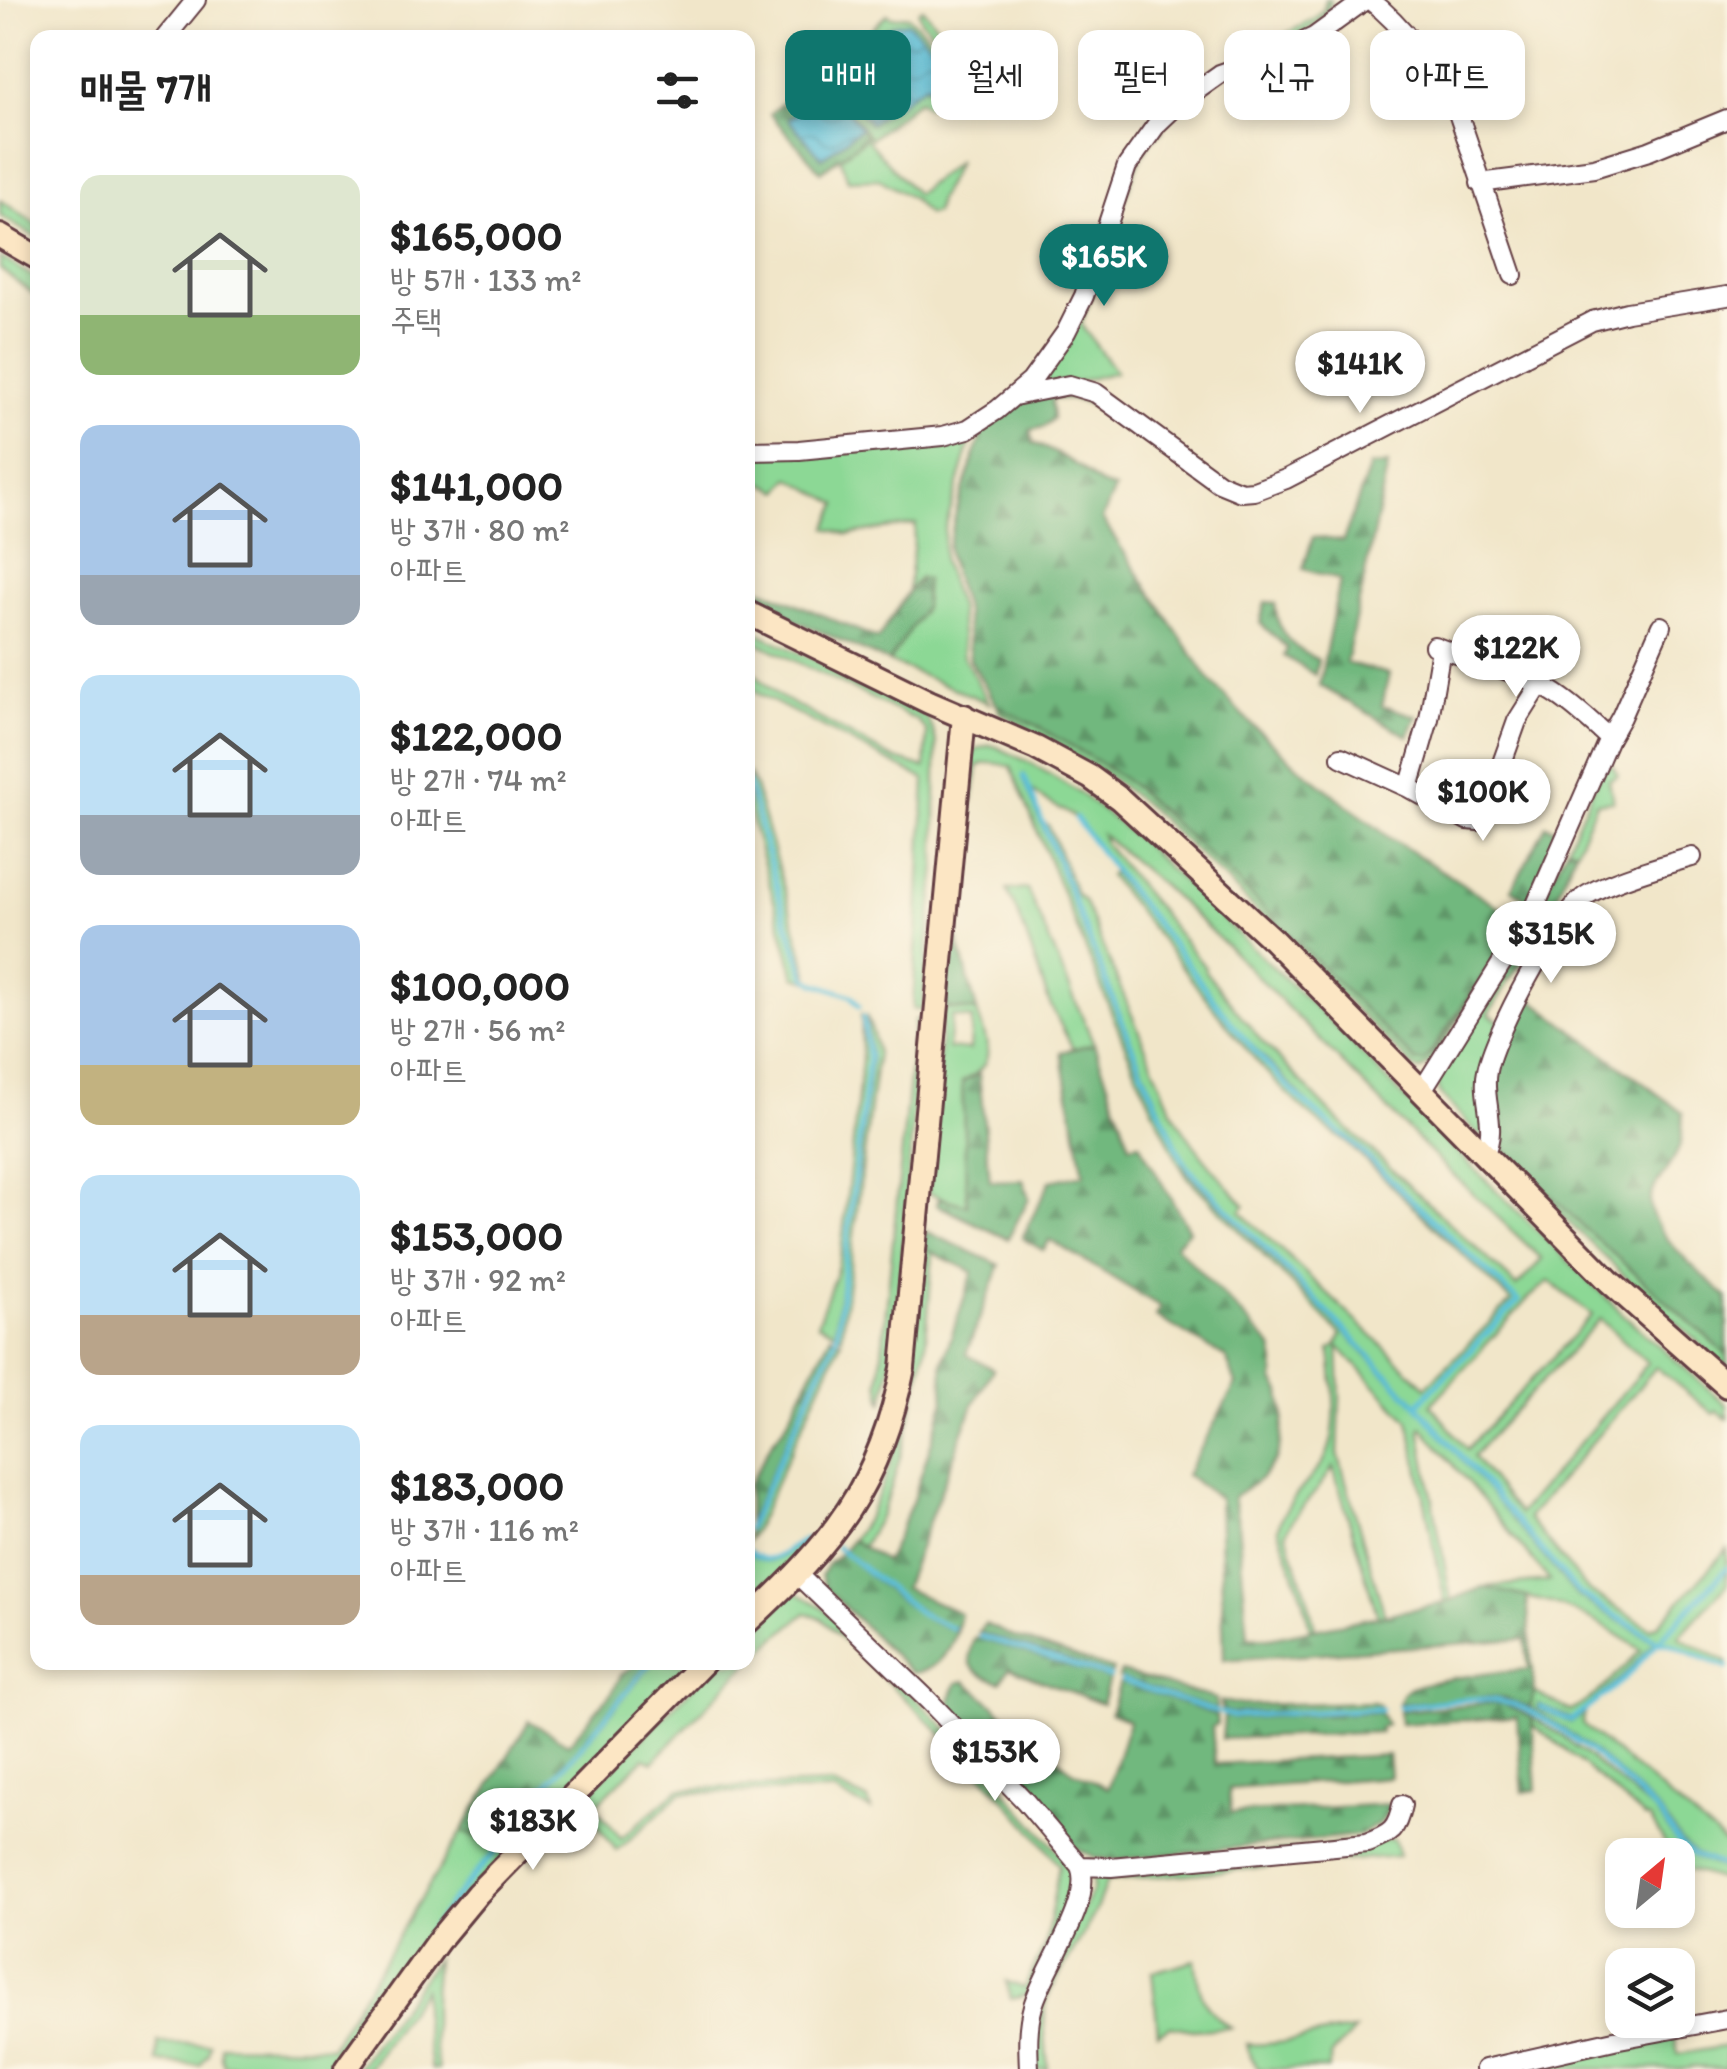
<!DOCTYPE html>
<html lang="ko">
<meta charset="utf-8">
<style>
:root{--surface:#fff;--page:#f2f2f2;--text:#222;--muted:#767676;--accent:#0f766e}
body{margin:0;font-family:Itim,"Poor Story",sans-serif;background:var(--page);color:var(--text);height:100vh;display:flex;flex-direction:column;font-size:38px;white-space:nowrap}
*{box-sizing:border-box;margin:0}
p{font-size:32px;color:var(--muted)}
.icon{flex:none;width:55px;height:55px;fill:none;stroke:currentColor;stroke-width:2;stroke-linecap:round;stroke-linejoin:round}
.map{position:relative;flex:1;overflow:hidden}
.panel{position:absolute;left:30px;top:30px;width:725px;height:1640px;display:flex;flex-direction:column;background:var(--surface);border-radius:20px;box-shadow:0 5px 15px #0003}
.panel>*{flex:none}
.guide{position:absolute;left:785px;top:30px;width:790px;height:90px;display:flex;gap:20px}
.needle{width:65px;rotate:29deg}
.buttons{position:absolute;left:1605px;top:1838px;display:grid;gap:20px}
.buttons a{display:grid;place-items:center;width:90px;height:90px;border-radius:20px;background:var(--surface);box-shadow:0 5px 15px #0003;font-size:50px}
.price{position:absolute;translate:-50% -85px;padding:0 22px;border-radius:35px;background:#fff;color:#222;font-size:32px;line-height:65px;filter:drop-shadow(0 2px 5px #0008)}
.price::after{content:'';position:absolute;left:50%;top:60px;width:30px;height:22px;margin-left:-15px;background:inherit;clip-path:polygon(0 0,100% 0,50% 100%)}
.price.on{background:var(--accent);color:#fff}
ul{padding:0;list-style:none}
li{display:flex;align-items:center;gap:30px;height:250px;padding:0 50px}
li span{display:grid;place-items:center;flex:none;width:280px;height:200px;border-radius:20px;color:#555}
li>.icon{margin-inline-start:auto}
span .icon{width:120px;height:120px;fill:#fffc;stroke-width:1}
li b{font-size:42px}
h2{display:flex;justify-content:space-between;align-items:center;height:120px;padding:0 50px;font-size:42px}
.pill{padding:0 35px;border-radius:20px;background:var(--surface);box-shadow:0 5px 15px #0003;font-size:35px;line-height:90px}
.pill.on{background:var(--accent);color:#fff}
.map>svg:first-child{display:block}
</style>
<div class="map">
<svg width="1727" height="2069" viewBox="0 0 1727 2069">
<defs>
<pattern id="forest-firs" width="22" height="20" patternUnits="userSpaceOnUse" patternTransform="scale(2.5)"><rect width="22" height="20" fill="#71b87e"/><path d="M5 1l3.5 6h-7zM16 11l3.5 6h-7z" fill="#5f9567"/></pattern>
<pattern id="water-waves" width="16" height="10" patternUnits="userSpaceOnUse" patternTransform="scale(2.5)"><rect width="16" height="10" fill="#5bc0d9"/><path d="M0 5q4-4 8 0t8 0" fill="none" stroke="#4d9bb0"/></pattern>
</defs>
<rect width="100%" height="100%" fill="#fcf5e5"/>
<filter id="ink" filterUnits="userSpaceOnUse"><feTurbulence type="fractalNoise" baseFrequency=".01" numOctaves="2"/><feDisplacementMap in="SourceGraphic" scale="20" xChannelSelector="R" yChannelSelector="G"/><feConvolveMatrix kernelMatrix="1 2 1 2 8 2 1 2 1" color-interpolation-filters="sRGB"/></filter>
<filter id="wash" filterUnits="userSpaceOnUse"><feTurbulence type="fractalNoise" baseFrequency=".0048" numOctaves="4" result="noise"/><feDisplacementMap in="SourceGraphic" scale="40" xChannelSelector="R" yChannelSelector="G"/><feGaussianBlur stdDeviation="2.25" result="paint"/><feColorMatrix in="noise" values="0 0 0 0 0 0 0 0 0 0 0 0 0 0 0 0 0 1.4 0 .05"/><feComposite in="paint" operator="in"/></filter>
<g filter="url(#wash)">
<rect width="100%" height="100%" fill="#f1e6c9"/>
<path fill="#8cd895" stroke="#6b7c60" stroke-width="2.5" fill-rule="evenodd" d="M 1325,0 L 1331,0 C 1325,31 1279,43 1252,52 L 1315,18 L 1324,9 Z
M 922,8 L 967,60 L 962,64 L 955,62 L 953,55 L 921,20 L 918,12 Z
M 887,14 L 890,17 L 908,16 L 938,45 L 950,66 C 949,82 942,98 928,107 L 918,100 L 868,141 L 916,194 L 958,161 L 938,200 L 935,213 L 928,215 L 911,198 L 879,179 L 848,180 L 840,158 L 868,136 L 828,84 L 838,75 L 832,68 ZM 907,22 L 935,51 L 932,88 L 925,85 Z
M 1160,128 L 1163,131 L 1151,141 L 1137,165 L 1081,325 L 1116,372 L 1073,383 L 1034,382 L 1063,343 L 1134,162 Z
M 0,200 L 37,225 L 37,238 L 0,216 Z
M 0,257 L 37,279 L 37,297 L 0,269 Z
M 971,431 L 969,447 L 945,529 L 943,561 L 959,609 L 963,656 L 989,703 L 889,662 L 924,608 L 919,578 L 908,592 L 916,524 L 848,535 L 827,528 L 838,504 L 790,478 L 780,491 L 748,476 L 748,456 Z
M 748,628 L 896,700 L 926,717 L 933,730 L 936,743 L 936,867 L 922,1010 L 913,1009 L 925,780 L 757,693 L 748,680 L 748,667 L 777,695 L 893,758 L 925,768 L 927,732 L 918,721 L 748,638 Z
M 998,707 L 1035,725 L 1103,765 L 1134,787 L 1236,881 L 1416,1062 L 1431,1056 L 1487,973 L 1529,902 L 1559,830 L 1563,831 L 1532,905 L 1434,1059 L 1421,1070 L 1414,1068 L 1225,879 L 1147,806 L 1103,772 L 999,712 Z
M 990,745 L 997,747 L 1031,763 L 1080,793 L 1140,841 L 1336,1027 L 1454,1149 L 1625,1316 L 1727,1405 L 1727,1419 L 1717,1411 L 1713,1414 L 1656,1367 L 1528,1518 L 1589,1591 L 1651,1628 L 1658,1625 L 1727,1549 L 1727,1567 L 1659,1640 L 1579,1593 L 1418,1404 L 1191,1170 L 1182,1156 L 1136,1053 L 1043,822 L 1049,826 L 1076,894 L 1084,901 L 1172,1110 C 1191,1146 1218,1175 1245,1205 L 1241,1212 L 1426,1387 L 1511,1301 L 1346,1142 C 1280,1099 1230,1029 1182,967 C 1159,936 1133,906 1109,876 L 1112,872 C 1134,900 1158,927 1180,956 C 1219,1006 1255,1062 1306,1101 L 1240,1033 L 1180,953 L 1113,871 L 1076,818 L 1038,796 L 1030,789 L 1024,775 L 1023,778 L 1138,1067 L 1188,1173 L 1417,1407 L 1577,1596 L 1655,1642 L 1621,1678 L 1573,1719 L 1538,1704 L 1537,1708 L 1571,1723 L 1585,1713 L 1582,1724 L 1723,1842 L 1727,1843 L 1727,1866 C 1710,1861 1691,1855 1680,1840 C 1673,1830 1667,1819 1657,1809 C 1621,1774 1575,1731 1530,1708 L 1534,1692 L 1571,1711 C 1598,1696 1620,1672 1641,1650 C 1614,1631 1586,1614 1554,1604 C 1531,1597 1506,1594 1483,1587 L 1550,1581 L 1422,1427 L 1420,1429 L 1451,1600 L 1445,1603 L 1409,1421 L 1338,1346 L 1340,1399 L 1338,1454 L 1385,1616 L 1378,1617 L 1333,1467 C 1321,1491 1296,1508 1286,1533 L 1307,1595 L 1315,1628 L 1310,1629 L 1303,1598 L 1278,1528 C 1285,1502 1308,1484 1323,1462 C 1341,1434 1333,1382 1330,1350 L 1337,1345 L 1341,1335 L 1187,1177 L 1178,1162 L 1136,1072 L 1011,767 C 998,763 990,761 978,766 L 957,894 L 970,757 L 977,749 ZM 1102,835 L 1162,885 L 1228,947 L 1445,1167 L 1542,1259 L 1517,1286 L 1333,1115 L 1260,1039 L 1205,971 L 1205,967 L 1105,844 ZM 1332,1126 L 1350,1138 L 1518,1302 L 1349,1140 ZM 1549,1281 L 1592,1315 L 1467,1449 L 1431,1405 L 1528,1299 ZM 1600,1319 L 1648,1363 L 1519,1514 L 1473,1456 Z
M 1605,762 L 1613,766 L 1618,775 L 1609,780 L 1613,801 L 1596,803 L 1576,850 L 1567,847 Z
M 748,772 L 755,787 L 810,979 C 791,950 780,892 770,857 C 762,830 750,800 748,772 Z
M 748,787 L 785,920 L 802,970 L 809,981 L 795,977 L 748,807 Z
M 1027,889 L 1094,1044 L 1073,1049 L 1049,1002 L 1021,921 L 1007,890 Z
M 1500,977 L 1509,981 L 1489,1014 L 1500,1022 L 1484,1136 L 1479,1135 L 1439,1093 L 1436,1081 Z
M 943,1008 L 977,1011 C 987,1045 1000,1063 962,1082 L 967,1206 L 928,1193 ZM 952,1016 L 972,1019 L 970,1050 L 948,1048 Z
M 861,1013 L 868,1060 L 846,1250 L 834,1332 L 817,1324 L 836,1273 L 841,1252 L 862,1060 Z
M 866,1015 L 873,1033 L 877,1053 L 841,1337 L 836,1334 L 859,1166 L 871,1059 Z
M 915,1020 L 921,1020 L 894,1344 L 883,1404 L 879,1382 Z
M 1494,1140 L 1586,1230 L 1727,1355 L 1727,1368 L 1627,1278 L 1497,1153 Z
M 923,1248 L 933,1253 L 925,1351 L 906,1436 L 891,1488 L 881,1514 L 862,1547 L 852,1540 C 909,1469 914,1336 923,1248 Z
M 837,1340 L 841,1341 L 757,1525 L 748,1540 L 748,1532 Z
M 806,1541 L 812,1542 L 748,1606 L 748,1553 C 775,1573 782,1553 806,1541 Z
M 1727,1570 L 1727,1584 L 1679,1637 L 1727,1662 L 1727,1667 L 1671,1643 L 1660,1641 Z
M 795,1592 L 819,1605 L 971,1752 L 1068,1863 L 1074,1887 L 1069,1911 L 1031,1991 L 1021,1997 L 1011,1999 L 1006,1981 L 1024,1988 L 1046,1942 L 1059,1865 C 992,1774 903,1699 822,1619 L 806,1613 C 751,1656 702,1711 653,1762 L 644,1758 L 595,1806 L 621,1838 L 679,1789 L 830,1784 L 868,1800 L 871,1810 L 832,1791 L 681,1793 L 617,1851 L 585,1809 L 588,1793 L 716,1663 L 748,1662 L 748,1632 L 789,1594 Z
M 653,1663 L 690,1663 L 444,1919 L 335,2069 L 330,2069 L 452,1903 L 484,1865 L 529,1821 L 538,1797 L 558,1776 Z
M 1532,1717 L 1565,1738 L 1654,1811 C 1664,1822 1670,1836 1680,1846 C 1692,1859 1711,1865 1727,1870 L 1727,1881 L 1678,1867 L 1678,1855 L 1672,1855 L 1650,1819 L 1645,1818 L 1562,1747 L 1533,1725 Z
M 505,1810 L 527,1819 L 482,1864 L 450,1902 L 328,2069 C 298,2069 252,2069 224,2065 L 221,2058 L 221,2045 L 331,2047 L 462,1831 L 483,1840 Z
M 1394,1839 L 1399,1856 L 1107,1881 L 1094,1915 L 1050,1992 L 1045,2009 L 1044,2025 L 1048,2069 L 1034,2069 L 1035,2028 L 1054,1967 L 1093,1889 L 1093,1869 Z
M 436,1959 C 432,1996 431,2032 438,2069 L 431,2069 L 423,2012 L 423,1989 L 368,2069 L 356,2069 Z
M 1195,1960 C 1200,1994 1201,2008 1231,2028 L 1193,2030 L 1171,2026 L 1158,2033 L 1152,1972 Z
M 1355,2030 L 1332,2054 L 1328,2069 L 1259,2069 L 1250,2057 L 1247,2044 C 1284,2047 1318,2032 1355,2030 Z
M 1674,2035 L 1678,2054 L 1727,2046 L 1727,2069 L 1693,2067 L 1685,2069 L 1508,2069 Z
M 158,2043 L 210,2044 L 208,2055 L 200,2065 L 158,2062 Z"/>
<path fill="url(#forest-firs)" stroke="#5e6c54" stroke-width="2.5" d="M 832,68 L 839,75 L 788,118 L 822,158 L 861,128 L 868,136 L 821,172 L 770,114 L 812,75 Z
M 1084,392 L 1134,425 L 1128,430 C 1102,408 1090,398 1055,399 L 1051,401 L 1053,418 L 1044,427 L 1031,430 L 1033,443 C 1049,449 1064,457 1079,467 C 1090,475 1101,488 1115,489 L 1102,519 L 1208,678 L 1249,722 L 1301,769 L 1390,838 L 1512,915 L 1525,898 L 1512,889 L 1546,825 L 1559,830 L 1529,902 L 1515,929 L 1425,1061 L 1416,1062 L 1236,881 L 1134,787 L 1103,765 L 1035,725 L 998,707 L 970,660 L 965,612 L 949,559 L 948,548 L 956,512 L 986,420 L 1015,399 Z
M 1388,465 L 1346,663 L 1389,674 L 1382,706 L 1417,716 L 1408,736 L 1319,685 L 1340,580 L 1303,569 L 1313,537 L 1343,541 L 1370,466 Z
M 920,578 L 926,579 L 924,608 L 889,662 L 748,600 L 748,583 L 878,639 L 908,592 Z
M 1265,602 L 1275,603 C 1277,634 1291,647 1318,660 L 1315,675 L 1284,656 L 1287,648 L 1260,623 Z
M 1567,847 L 1576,850 L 1539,936 L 1509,981 L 1500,977 Z
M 950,935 L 956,936 L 958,940 L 977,1011 L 943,1008 Z
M 1525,994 L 1683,1113 C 1682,1123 1683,1135 1680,1145 C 1675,1162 1660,1176 1652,1193 C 1637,1223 1706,1278 1727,1297 L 1727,1355 L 1586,1230 L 1494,1140 L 1493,1070 Z
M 1094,1044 L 1130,1145 L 1139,1143 L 1189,1230 L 1175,1245 L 1272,1347 L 1275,1363 L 1274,1381 L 1281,1392 L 1284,1417 L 1280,1444 L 1276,1460 L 1261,1478 L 1233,1498 L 1238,1522 L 1248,1637 L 1269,1638 L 1444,1603 L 1483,1587 L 1527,1597 L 1534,1692 L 1530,1708 L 1506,1699 L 1487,1697 L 1399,1704 C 1401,1697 1400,1695 1407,1690 C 1420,1680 1508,1671 1529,1669 L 1525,1639 L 1224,1660 L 1219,1498 L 1186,1475 L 1236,1384 L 1226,1358 L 1156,1316 L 1161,1307 L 1050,1240 L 1043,1250 L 1022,1238 L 1050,1181 L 1084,1174 L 1061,1052 Z
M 979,1074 L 990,1181 L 1023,1180 L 1029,1198 L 1008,1239 L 937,1205 L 939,1198 L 967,1205 L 962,1082 Z
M 925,1231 L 1000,1265 L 966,1354 L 993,1369 L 973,1405 L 904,1588 L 960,1613 L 957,1628 C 913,1615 879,1579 843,1550 L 852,1540 L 886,1562 L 913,1500 L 944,1403 L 942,1364 L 973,1272 L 923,1248 Z
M 831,1335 L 834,1339 L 748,1523 L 748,1486 L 772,1442 L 784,1427 Z
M 842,1552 C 877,1581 912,1617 957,1631 C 949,1653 936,1672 912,1673 L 825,1588 L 821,1575 L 828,1564 Z
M 985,1624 L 1014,1637 L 1113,1670 L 1111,1675 L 978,1632 Z
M 975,1637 L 1109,1679 L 1102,1704 L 1009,1668 L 1001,1682 C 975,1673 961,1667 975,1637 Z
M 639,1662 L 648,1663 L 556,1775 C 541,1788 532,1799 527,1819 L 505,1811 L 483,1840 L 462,1831 L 529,1721 L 568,1744 L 613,1691 L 621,1675 Z
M 1121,1672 L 1216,1699 L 1216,1710 L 1119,1678 Z
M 965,1681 L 1071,1770 L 1108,1788 L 1129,1721 L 1110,1713 L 1120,1682 L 1216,1715 L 1217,1724 L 1212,1727 L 1215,1764 L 1388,1755 L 1390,1777 L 1229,1789 L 1231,1813 L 1391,1804 C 1386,1821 1375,1827 1360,1835 L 1114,1860 L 1096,1858 L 1075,1848 L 951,1712 L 950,1700 L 957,1683 Z
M 1221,1701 L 1242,1705 L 1374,1702 L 1380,1705 L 1381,1709 L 1234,1713 L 1221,1711 Z
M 1487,1703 L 1504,1704 L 1532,1717 L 1537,1790 L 1523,1792 L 1517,1717 L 1400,1724 L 1399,1711 Z
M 1380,1712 L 1386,1724 L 1379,1727 L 1380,1732 L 1222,1739 L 1224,1716 L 1236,1718 Z"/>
<path fill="url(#water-waves)" stroke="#527082" stroke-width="2.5" d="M 907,22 C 927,41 961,64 932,88 L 925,85 L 870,124 C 860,112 845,98 844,82 C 844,66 877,33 891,26 C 893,24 904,23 907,22 Z
M 828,84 L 861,128 L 822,158 L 788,119 Z"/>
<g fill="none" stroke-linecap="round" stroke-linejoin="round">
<path stroke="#5bc0d9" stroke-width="5" d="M 1024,776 L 1139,1064 L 1181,1156 L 1190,1170 L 1417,1405 L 1579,1594 L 1659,1642 L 1670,1644 L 1727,1668
M 748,783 L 786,920 L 806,977 L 815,983 L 852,996 L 859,1006
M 1076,818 C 1108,865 1144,908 1179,953 C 1199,979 1218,1007 1239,1032 C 1271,1072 1309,1109 1349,1140 L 1518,1301 L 1417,1405
M 748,1528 L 836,1338 L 869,1058 L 863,1017
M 837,1547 L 918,1612 L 952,1628
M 748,1551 C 774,1571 780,1552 805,1540
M 980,1636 L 1110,1677
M 1122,1681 L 1216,1712
M 1399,1707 C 1431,1703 1467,1696 1499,1701 C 1549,1709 1621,1776 1657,1812 C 1666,1821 1671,1833 1679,1843 C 1690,1857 1711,1862 1727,1868
M 1540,1707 L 1571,1721 L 1623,1680 L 1727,1568
M 1221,1713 L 1235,1716 L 1381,1709
M 329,2069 L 451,1902 L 483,1865 L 528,1819 L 541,1790 L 557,1775 L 651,1662"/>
</g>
</g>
<g filter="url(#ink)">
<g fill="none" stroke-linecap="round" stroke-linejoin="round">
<g stroke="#633d43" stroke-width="22">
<path id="street" d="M 1370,0 C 1403,25 1434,68 1455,104 L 1513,275
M 165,38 L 196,0
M 1480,183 L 1594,168 L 1649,151 L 1727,119
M 1014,396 L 1069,385 L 1096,393 L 1219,483 L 1241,492 L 1254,491 L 1286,479 L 1592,321 L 1627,312 L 1727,296
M 748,451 L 799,450 L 943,436 L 968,429 L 997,410 L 1031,381 L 1066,332 L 1084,296 L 1127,166 L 1157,124 L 1179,103 L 1220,74 L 1277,54 L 1314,37 L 1365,0
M 1434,646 C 1473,661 1517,670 1553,692 C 1574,705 1591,722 1609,738
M 1341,757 L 1409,788 L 1467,820 L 1478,821 L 1486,808 L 1517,721 L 1539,686
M 1409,788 L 1429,719 L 1441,649
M 1421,1092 L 1531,916 L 1609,738 L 1621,717 L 1661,626
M 1484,1154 C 1499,1128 1481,1098 1487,1071 C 1493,1035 1556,918 1584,897 C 1607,881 1664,865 1692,857
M 798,1575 L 929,1701 L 1025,1801 L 1080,1866 C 1094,1901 1044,1968 1033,2006 C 1027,2027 1028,2047 1029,2069
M 1080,1866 L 1111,1867 L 1367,1843 C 1391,1834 1397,1830 1402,1805
M 1485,2069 L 1614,2040 L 1727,2019"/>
</g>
<g stroke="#633d43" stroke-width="28">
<path id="secondary" d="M 0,236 L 38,258
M 748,613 L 929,702 L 1036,748 L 1090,777 L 1120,799 L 1273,940 L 1609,1281 L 1727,1386
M 748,1621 C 833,1542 880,1486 903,1368 L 964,716
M 346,2069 L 438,1941 L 477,1894 L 704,1662"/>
</g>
<use href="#street" stroke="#fff" stroke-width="18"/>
<use href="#secondary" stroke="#fce6c4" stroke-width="22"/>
</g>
</g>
</svg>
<div class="buttons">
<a><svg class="needle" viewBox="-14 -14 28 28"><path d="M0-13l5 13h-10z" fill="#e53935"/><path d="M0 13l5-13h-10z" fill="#767676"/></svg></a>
<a><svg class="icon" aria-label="layers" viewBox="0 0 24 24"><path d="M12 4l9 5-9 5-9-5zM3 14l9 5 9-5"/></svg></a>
</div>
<b class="price on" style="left:1104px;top:309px">$165K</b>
<b class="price" style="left:1360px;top:416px">$141K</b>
<b class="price" style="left:1516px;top:700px">$122K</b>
<b class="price" style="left:1483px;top:844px">$100K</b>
<b class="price" style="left:1551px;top:986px">$315K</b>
<b class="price" style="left:995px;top:1804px">$153K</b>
<b class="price" style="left:533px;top:1873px">$183K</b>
<div class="guide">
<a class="pill on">매매</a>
<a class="pill">월세</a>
<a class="pill">필터</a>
<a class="pill">신규</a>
<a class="pill">아파트</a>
</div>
<section class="panel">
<h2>매물 7개<svg class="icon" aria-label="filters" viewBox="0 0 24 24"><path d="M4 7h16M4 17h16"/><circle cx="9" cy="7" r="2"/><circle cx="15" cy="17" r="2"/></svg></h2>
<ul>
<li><span style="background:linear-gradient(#dfe7d0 70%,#8fb573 0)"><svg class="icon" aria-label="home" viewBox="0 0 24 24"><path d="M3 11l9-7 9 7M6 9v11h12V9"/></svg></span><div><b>$165,000</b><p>방 5개 · 133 m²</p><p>주택</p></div></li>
<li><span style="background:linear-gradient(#a9c7e8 75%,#9aa5b1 0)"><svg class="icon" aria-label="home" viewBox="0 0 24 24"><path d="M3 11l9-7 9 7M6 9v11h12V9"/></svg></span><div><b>$141,000</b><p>방 3개 · 80 m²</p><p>아파트</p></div></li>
<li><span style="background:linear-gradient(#bfe0f5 70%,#9aa5b1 0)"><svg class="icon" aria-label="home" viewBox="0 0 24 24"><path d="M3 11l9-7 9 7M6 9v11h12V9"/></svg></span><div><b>$122,000</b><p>방 2개 · 74 m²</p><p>아파트</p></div></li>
<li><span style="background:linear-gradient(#a9c7e8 70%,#c2b280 0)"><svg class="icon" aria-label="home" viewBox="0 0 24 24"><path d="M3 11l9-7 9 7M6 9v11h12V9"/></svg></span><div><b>$100,000</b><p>방 2개 · 56 m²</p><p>아파트</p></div></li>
<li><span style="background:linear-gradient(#bfe0f5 70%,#b9a48a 0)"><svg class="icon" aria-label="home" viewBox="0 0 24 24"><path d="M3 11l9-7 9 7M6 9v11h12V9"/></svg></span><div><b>$153,000</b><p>방 3개 · 92 m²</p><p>아파트</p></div></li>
<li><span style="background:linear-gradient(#bfe0f5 75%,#b9a48a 0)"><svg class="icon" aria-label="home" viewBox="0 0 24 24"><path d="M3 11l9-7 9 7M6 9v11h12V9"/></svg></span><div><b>$183,000</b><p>방 3개 · 116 m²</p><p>아파트</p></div></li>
</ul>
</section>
</div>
